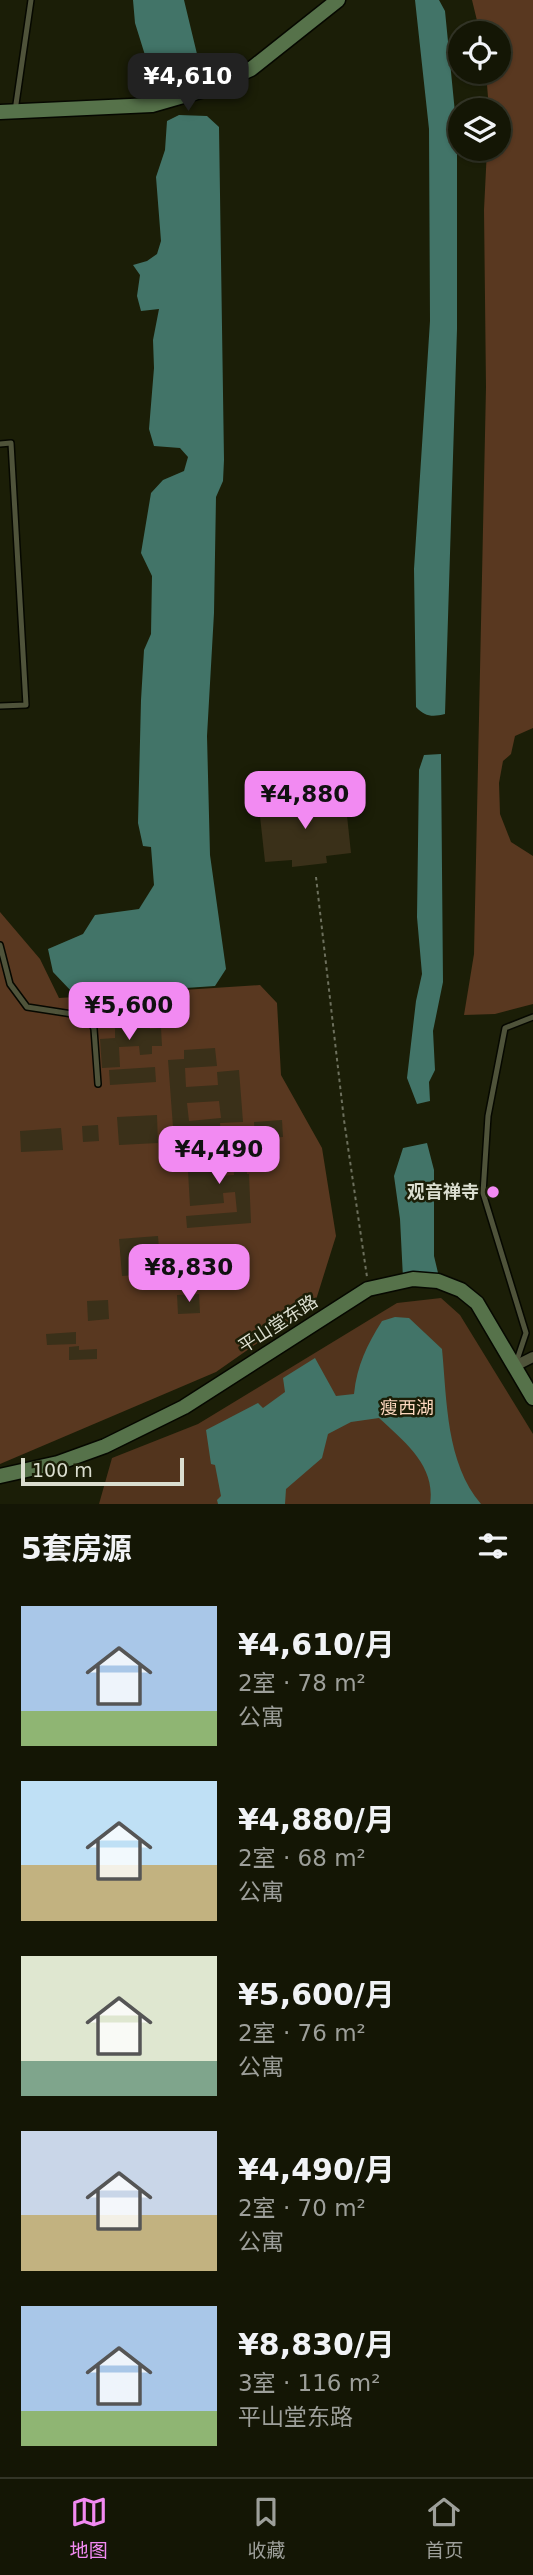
<!DOCTYPE html>
<html lang="zh">
<meta charset="utf-8">
<style>
:root{--surface:#141605;--page:#1d1f0f;--text:#f1f3f6;--muted:#9d9f9a;--line:#333527;--accent:#f28af2}
body{margin:0;font-family:"DejaVu Sans","Noto Sans SC",sans-serif;background:var(--page);color:var(--text);height:100vh;display:flex;flex-direction:column;font-size:26px;white-space:nowrap}
*{box-sizing:border-box;margin:0}
p{font-size:23px;color:var(--muted)}
.icon{flex:none;width:38px;height:38px;fill:none;stroke:currentColor;stroke-width:2;stroke-linecap:round;stroke-linejoin:round}
.map{position:relative;height:1504px;overflow:hidden}
.drawer{display:flex;flex-direction:column;background:var(--surface);flex:1}
.drawer>*{flex:none}
.buttons{position:absolute;left:448px;top:21px;display:grid;gap:14px}
.buttons a{display:grid;place-items:center;width:63px;height:63px;border-radius:50%;background:var(--surface);box-shadow:0 2px 5px #0004,0 0 0 2px var(--line);font-size:35px}
.scale{position:absolute;left:21px;bottom:18px;width:163px;box-sizing:border-box;padding-left:7px;border:4px solid #dbded0;border-top:0;font-size:19px;line-height:24px;white-space:nowrap;color:#dbded0;-webkit-text-stroke:5px #1b1e07;paint-order:stroke}
.price{position:absolute;translate:-50% -60px;padding:0 16px;border-radius:14px;background:var(--accent);color:#111;font-size:23px;line-height:46px;filter:drop-shadow(0 2px 4px #0008)}
.price::after{content:'';position:absolute;left:50%;top:42px;width:21px;height:16px;margin-left:-10px;background:inherit;clip-path:polygon(0 0,100% 0,50% 100%)}
.price.active{background:#222;color:#fff}
ul{padding:0;list-style:none}
li{display:flex;align-items:center;gap:21px;height:175px;padding:0 21px}
li span{display:grid;place-items:center;flex:none;width:196px;height:140px;border-radius:0px;color:#555}
li>.icon{margin-inline-start:auto}
span .icon{width:84px;height:84px;fill:#fffc;stroke-width:1}
li b{font-size:30px}
h2{display:flex;justify-content:space-between;align-items:center;height:84px;padding:0 21px;font-size:30px}
.dock{display:flex;justify-content:space-around;align-items:center;height:98px;border-top:2px solid var(--line);background:var(--surface);font-size:19px;color:var(--muted)}
.dock a{display:grid;justify-items:center;gap:4px}
.dock .active{color:var(--accent)}
.map>svg:first-child{display:block}
</style>
<div class="map">
<svg width="533" height="1504" viewBox="0 0 533 1504">
<rect width="100%" height="100%" fill="#1b1e07"/>
<path fill="#52341d" d="M 441,1298 L 460,1315 L 533,1434 L 533,1504 L 99,1504 L 112,1458 L 198,1424 L 397,1303 Z"/>
<path fill="#593820" d="M 472,0 L 533,0 L 533,728 L 515,736 L 511,754 L 503,761 L 499,783 L 500,814 L 511,842 L 533,856 L 533,1004 L 495,1014 L 464,1015 L 474,954 L 486,387 L 484,210 L 487,149 L 499,149 L 499,110 L 489,110 L 486,72 L 499,72 L 499,33 L 480,33 Z
M 0,912 L 40,959 L 59,998 L 260,985 L 277,1003 L 281,1075 L 322,1148 L 336,1236 L 315,1303 L 216,1372 L 0,1464 Z"/>
<path fill="#427468" d="M 133,0 L 184,0 L 197,54 L 172,66 L 149,68 L 135,23 Z
M 415,0 L 439,0 L 445,11 L 457,133 L 457,329 L 445,714 C 433,717 425,717 416,707 L 414,569 L 430,321 L 429,129 Z
M 179,115 L 207,116 L 219,127 L 224,460 L 223,481 L 216,497 L 214,613 L 207,736 L 210,855 L 226,969 L 215,986 L 127,992 L 72,992 L 53,972 L 48,949 L 83,934 L 95,915 L 139,909 L 154,885 L 151,847 L 143,846 L 138,823 L 141,700 L 144,650 L 151,634 L 152,576 L 141,553 L 151,493 L 163,480 L 184,471 L 188,457 L 180,448 L 154,446 L 149,429 L 154,368 L 153,340 L 159,309 L 141,311 L 137,296 L 140,275 L 133,265 L 147,261 L 157,254 L 161,241 L 156,177 L 165,150 L 167,121 Z
M 441,754 L 443,982 L 433,1031 L 435,1070 L 429,1082 L 430,1101 L 417,1104 L 407,1078 L 416,1001 L 422,974 L 417,917 L 419,770 L 424,755 Z
M 427,1143 L 434,1170 L 434,1256 L 439,1277 L 403,1278 L 400,1219 L 394,1176 L 403,1148 Z
M 395,1317 L 409,1318 L 442,1349 C 447,1401 446,1463 481,1504 L 430,1504 C 436,1466 405,1442 379,1418 L 351,1422 L 328,1434 L 322,1458 L 286,1489 L 285,1504 L 218,1504 L 217,1500 L 221,1496 L 215,1465 L 211,1464 L 206,1430 L 258,1403 L 263,1408 L 285,1392 L 283,1378 L 315,1358 L 336,1396 L 354,1394 C 357,1365 367,1345 382,1321 Z"/>
<path fill="#3a3019" fill-rule="evenodd" d="M 345,797 L 351,853 L 326,856 L 327,863 L 292,867 L 292,860 L 265,862 L 259,807 Z
M 150,1023 L 150,1029 L 161,1028 L 162,1046 L 152,1046 L 152,1054 L 140,1055 L 139,1046 L 119,1047 L 120,1067 L 102,1068 L 100,1039 L 115,1038 L 115,1025 Z
M 215,1048 L 217,1066 L 185,1068 L 186,1087 L 218,1085 L 217,1072 L 239,1070 L 243,1122 L 220,1123 L 221,1135 L 190,1137 L 189,1126 L 173,1127 L 168,1060 L 184,1059 L 184,1050 ZM 219,1101 L 221,1118 L 189,1121 L 187,1103 Z
M 155,1067 L 156,1082 L 110,1085 L 109,1070 Z
M 157,1115 L 158,1143 L 119,1145 L 117,1117 Z
M 282,1120 L 283,1137 L 255,1139 L 254,1122 Z
M 98,1125 L 99,1141 L 83,1142 L 82,1126 Z
M 61,1128 L 63,1150 L 21,1152 L 20,1131 Z
M 245,1145 L 247,1174 L 249,1174 L 251,1223 L 187,1228 L 186,1216 L 237,1212 L 235,1192 L 223,1193 L 224,1203 L 190,1206 L 188,1171 L 221,1168 L 221,1176 L 234,1175 L 233,1159 L 182,1162 L 181,1149 Z
M 158,1236 L 161,1273 L 122,1276 L 119,1239 Z
M 199,1294 L 200,1313 L 178,1314 L 177,1295 Z
M 108,1300 L 109,1319 L 88,1321 L 87,1301 Z
M 76,1332 L 76,1344 L 47,1345 L 46,1334 Z
M 79,1346 L 79,1350 L 97,1349 L 97,1359 L 69,1360 L 69,1347 Z"/>
<g fill="none" stroke-linecap="round" stroke-linejoin="round">
<g stroke="#060800" stroke-width="8">
<path id="lane" d="M 15,111 L 31,0
M 0,444 L 11,443 L 26,705 L 0,706
M 0,945 L 10,984 L 27,1007 L 85,1016 L 91,1021 L 94,1029 L 98,1084
M 516,1363 L 526,1333 L 483,1193 L 488,1116 L 505,1028 L 533,1017"/>
</g>
<g stroke="#060800" stroke-width="13">
<path id="street" d="M 515,1366 L 533,1357"/>
</g>
<g stroke="#060800" stroke-width="17">
<path id="secondary" d="M 0,112 L 152,105 L 204,90 L 251,69 L 338,0
M 0,1476 L 58,1463 L 105,1446 L 184,1407 L 368,1289 L 413,1279 L 438,1281 L 461,1290 L 477,1303 L 533,1398"/>
</g>
<path stroke="#6d705d" stroke-width="2" stroke-dasharray="3.5 3.5" stroke-linecap="butt" d="M 316,877 L 344,1120 L 367,1277"/>
<use href="#lane" stroke="#4f533a" stroke-width="5"/>
<use href="#street" stroke="#4f533a" stroke-width="10"/>
<use href="#secondary" stroke="#56724a" stroke-width="14"/>
</g>
<circle fill="#f28af2" stroke="#1b1e07" stroke-width="2.5" cx="493" cy="1192" r="7"/>
<g text-anchor="middle" stroke-width="5" stroke-linejoin="round" paint-order="stroke">
<g font-size="18" font-weight="bold" fill="#dbded0" stroke="#1b1e07" text-anchor="end">
<text x="479" y="1198">观音禅寺</text>
</g>
<g font-size="18" fill="#dbded0" stroke="#1b1e07">
<text transform="translate(278 1324) rotate(-33)" y="6">平山堂东路</text>
</g>
<g font-size="18" fill="#fdd8bf" stroke="#1b1e07">
<text x="407" y="1414">瘦西湖</text>
</g>
</g>
</svg>
<div class="buttons">
<a><svg class="icon" aria-label="locate" viewBox="0 0 24 24"><circle cx="12" cy="12" r="6"/><path d="M12 2v4M12 18v4M2 12h4M18 12h4"/></svg></a>
<a><svg class="icon" aria-label="layers" viewBox="0 0 24 24"><path d="M12 4l9 5-9 5-9-5zM3 14l9 5 9-5"/></svg></a>
</div>
<div class="scale">100 m</div>
<b class="price active" style="left:188px;top:113px">¥4,610</b>
<b class="price" style="left:305px;top:831px">¥4,880</b>
<b class="price" style="left:129px;top:1042px">¥5,600</b>
<b class="price" style="left:219px;top:1186px">¥4,490</b>
<b class="price" style="left:189px;top:1304px">¥8,830</b>
</div>
<section class="drawer">
<h2>5套房源<svg class="icon" aria-label="filters" viewBox="0 0 24 24"><path d="M4 7h16M4 17h16"/><circle cx="9" cy="7" r="2"/><circle cx="15" cy="17" r="2"/></svg></h2>
<ul>
<li><span style="background:linear-gradient(#a9c7e8 75%,#8fb573 0)"><svg class="icon" aria-label="home" viewBox="0 0 24 24"><path d="M3 11l9-7 9 7M6 9v11h12V9"/></svg></span><div><b>¥4,610/月</b><p>2室 · 78 m²</p><p>公寓</p></div></li>
<li><span style="background:linear-gradient(#bfe0f5 60%,#c2b280 0)"><svg class="icon" aria-label="home" viewBox="0 0 24 24"><path d="M3 11l9-7 9 7M6 9v11h12V9"/></svg></span><div><b>¥4,880/月</b><p>2室 · 68 m²</p><p>公寓</p></div></li>
<li><span style="background:linear-gradient(#dfe7d0 75%,#7fa58c 0)"><svg class="icon" aria-label="home" viewBox="0 0 24 24"><path d="M3 11l9-7 9 7M6 9v11h12V9"/></svg></span><div><b>¥5,600/月</b><p>2室 · 76 m²</p><p>公寓</p></div></li>
<li><span style="background:linear-gradient(#c9d6e8 60%,#c2b280 0)"><svg class="icon" aria-label="home" viewBox="0 0 24 24"><path d="M3 11l9-7 9 7M6 9v11h12V9"/></svg></span><div><b>¥4,490/月</b><p>2室 · 70 m²</p><p>公寓</p></div></li>
<li><span style="background:linear-gradient(#a9c7e8 75%,#8fb573 0)"><svg class="icon" aria-label="home" viewBox="0 0 24 24"><path d="M3 11l9-7 9 7M6 9v11h12V9"/></svg></span><div><b>¥8,830/月</b><p>3室 · 116 m²</p><p>平山堂东路</p></div></li>
</ul>
</section>
<nav class="dock">
<a class="active"><svg class="icon" aria-label="map" viewBox="0 0 24 24"><path d="M3 6l6-2 6 2 6-2v14l-6 2-6-2-6 2zM9 4v14M15 6v14"/></svg>地图</a>
<a><svg class="icon" aria-label="saved" viewBox="0 0 24 24"><path d="M7 4h10v16l-5-4-5 4z"/></svg>收藏</a>
<a><svg class="icon" aria-label="home" viewBox="0 0 24 24"><path d="M3 11l9-7 9 7M6 9v11h12V9"/></svg>首页</a>
</nav>
